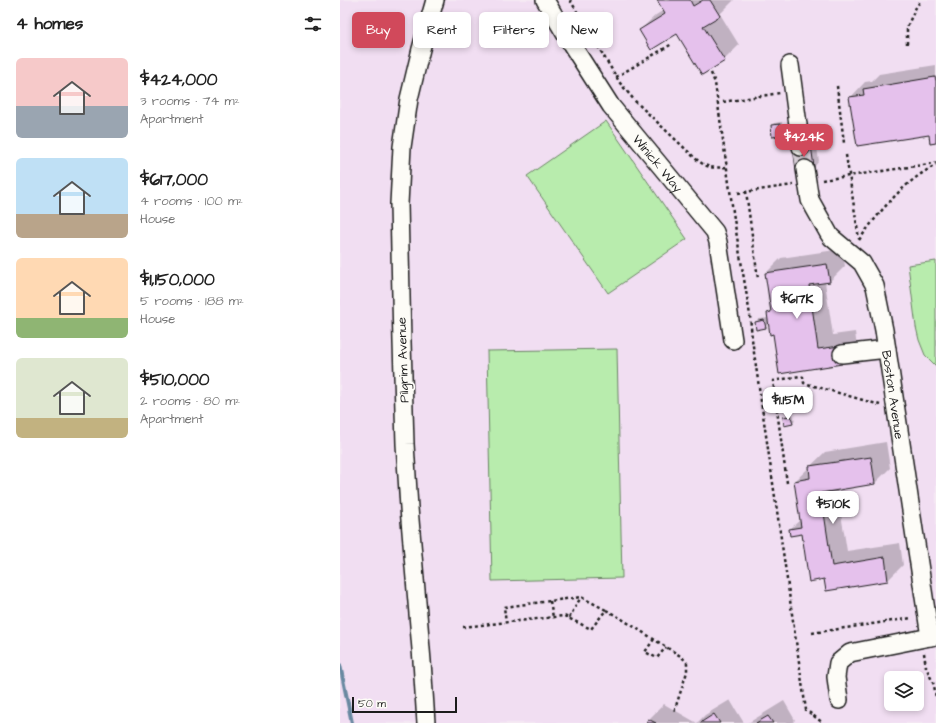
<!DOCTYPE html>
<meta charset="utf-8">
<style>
:root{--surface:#fff;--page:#f2f2f2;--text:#222;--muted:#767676;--accent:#d1495b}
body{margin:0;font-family:"Architects Daughter",sans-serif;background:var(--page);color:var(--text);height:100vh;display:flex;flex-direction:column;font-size:15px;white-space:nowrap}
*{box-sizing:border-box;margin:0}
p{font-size:13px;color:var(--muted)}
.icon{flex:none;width:22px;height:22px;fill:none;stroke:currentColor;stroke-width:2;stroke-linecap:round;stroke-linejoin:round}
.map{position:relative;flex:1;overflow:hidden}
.side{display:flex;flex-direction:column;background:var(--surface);width:340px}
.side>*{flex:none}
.top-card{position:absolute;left:12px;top:12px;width:380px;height:36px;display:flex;gap:8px}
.buttons{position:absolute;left:544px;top:671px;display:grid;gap:8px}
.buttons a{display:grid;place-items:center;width:40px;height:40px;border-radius:6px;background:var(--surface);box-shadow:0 2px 6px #0003;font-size:20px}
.scale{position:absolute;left:12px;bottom:10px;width:105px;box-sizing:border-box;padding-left:4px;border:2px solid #1c1c1c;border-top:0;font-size:11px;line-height:14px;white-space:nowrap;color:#1c1c1c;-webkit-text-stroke:3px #fdfcf7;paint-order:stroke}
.price{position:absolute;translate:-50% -34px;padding:0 9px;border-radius:8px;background:#fff;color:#222;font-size:13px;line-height:26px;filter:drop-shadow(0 1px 2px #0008)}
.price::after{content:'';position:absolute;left:50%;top:24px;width:12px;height:9px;margin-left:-6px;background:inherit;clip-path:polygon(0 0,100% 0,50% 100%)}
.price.on{background:var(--accent);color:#fff}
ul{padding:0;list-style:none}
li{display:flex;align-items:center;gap:12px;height:100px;padding:0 16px}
li span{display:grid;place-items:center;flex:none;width:112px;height:80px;border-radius:6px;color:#555}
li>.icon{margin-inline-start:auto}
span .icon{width:48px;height:48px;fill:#fffc;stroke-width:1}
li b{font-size:17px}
h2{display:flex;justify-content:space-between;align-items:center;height:48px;padding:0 16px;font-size:17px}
.chip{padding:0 14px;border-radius:6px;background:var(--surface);box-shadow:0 2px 6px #0003;font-size:14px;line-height:36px}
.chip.on{background:var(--accent);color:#fff}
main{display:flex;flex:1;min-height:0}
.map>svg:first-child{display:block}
</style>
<main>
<section class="side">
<h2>4 homes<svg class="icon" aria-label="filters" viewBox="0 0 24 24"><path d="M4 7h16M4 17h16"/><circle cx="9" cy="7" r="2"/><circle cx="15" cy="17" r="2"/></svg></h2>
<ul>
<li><span style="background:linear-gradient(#f6c9c9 60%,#9aa5b1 0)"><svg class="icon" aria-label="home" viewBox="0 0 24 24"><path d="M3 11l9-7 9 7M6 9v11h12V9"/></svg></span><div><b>$424,000</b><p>3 rooms · 74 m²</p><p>Apartment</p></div></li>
<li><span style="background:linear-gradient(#bfe0f5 70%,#b9a48a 0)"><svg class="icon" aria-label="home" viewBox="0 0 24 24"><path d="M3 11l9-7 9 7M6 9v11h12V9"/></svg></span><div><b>$617,000</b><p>4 rooms · 100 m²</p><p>House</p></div></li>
<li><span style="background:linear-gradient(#ffd9b3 75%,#8fb573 0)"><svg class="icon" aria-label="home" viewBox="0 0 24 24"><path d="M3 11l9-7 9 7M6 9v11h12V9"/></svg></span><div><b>$1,150,000</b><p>5 rooms · 188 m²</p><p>House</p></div></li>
<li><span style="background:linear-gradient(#dfe7d0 75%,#c2b280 0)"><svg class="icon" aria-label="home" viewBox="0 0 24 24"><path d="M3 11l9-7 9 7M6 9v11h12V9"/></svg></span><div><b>$510,000</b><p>2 rooms · 80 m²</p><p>Apartment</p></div></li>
</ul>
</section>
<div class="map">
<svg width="596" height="723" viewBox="0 0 596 723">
<rect width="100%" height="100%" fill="#f6eaf4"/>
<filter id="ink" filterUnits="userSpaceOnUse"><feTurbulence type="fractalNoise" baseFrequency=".025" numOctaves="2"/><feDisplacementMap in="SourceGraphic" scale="8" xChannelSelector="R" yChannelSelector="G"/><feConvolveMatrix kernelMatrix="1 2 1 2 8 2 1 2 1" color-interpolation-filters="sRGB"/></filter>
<g filter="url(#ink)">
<path fill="#f1def2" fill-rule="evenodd" d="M 0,0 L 596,0 L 596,723 L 0,723 ZM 551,678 L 577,678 L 577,704 L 551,704 Z"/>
<path fill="#b8ecad" stroke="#6a8464" d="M 266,121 L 347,239 L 268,293 L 187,176 Z
M 596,261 L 596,366 L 585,355 L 579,340 L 576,327 L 568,265 Z
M 277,349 L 282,578 L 152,581 L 147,351 Z"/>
<path fill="#0003" d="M 318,0 L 394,0 L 380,14 L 399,45 L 384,60 L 337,33 L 300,30 L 316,15 L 324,10 Z
M 596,65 L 596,142 L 589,134 L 510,98 L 525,82 L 532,81 L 539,74 Z
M 442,122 L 443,133 L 441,135 L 433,136 L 432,125 L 434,123 Z
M 476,141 L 479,161 L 474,167 L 460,143 Z
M 502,249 L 505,266 L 490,281 L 485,282 L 493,335 L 515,332 L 517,348 L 502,363 L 440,373 L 434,333 L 429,323 L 425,327 L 416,322 L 419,319 L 429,318 L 428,313 L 431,309 L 426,273 L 441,258 Z
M 453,414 L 455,421 L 452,423 L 444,418 L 446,415 Z
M 546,442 L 550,468 L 535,483 L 497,489 L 507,551 L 560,543 L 563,565 L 548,580 L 485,578 L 463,533 L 450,529 L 461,519 L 455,481 L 485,452 Z
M 390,700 L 404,723 L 307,723 L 309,719 L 324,704 L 357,723 L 365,715 Z
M 444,701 L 455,720 L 452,723 L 408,723 Z"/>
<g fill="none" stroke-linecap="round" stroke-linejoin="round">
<path stroke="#6989a1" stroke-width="4" d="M 0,665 L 12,723"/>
</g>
<path fill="#e5c1ec" stroke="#1c1c1c" d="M 317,0 L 350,0 L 353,6 L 363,0 L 370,0 L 380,16 L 363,26 L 385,61 L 362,75 L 337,34 L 311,50 L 299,30 L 325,14 Z
M 595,77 L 596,81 L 596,143 L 590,144 L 589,135 L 517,146 L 509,97 L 524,95 L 523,89 Z
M 440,124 L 441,136 L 432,137 L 431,125 Z
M 471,145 L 474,167 L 456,170 L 453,148 Z
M 487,264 L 490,282 L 469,285 L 478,349 L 500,346 L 502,364 L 439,374 L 433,334 L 430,335 L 427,313 L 431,312 L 425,273 Z
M 424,320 L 426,328 L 416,330 L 415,322 Z
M 451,416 L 453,424 L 444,426 L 443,417 Z
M 531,457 L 535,484 L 481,493 L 492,566 L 545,557 L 548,581 L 486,591 L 484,579 L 469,582 L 462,534 L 450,536 L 449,529 L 461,527 L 454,481 L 470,478 L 469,466 Z
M 374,714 L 380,723 L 360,723 Z
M 428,716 L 433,723 L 416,723 Z
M 308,719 L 316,723 L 306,723 Z"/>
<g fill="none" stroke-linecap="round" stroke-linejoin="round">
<path stroke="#d5cbd4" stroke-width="17" stroke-dasharray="17 8" stroke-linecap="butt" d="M 461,147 L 465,169"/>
<g stroke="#1c1c1c" stroke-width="20">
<g id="minor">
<path id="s1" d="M 205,0 L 230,42 L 271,106 L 375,232 L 378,242 L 393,340"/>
<path d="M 450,65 L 461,147"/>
<path id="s2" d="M 465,169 L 470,200 L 489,234 L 491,237 L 522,263 L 535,286 L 544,330 L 590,637 L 596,636"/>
<path d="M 502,354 L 547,349"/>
<path d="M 499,700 L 496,677 L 498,663 L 510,653 L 590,637"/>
<path d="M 86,723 L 82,661 L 69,508 L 65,444 L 62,342 L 59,204 L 62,147 L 69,99 L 81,49 L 95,0"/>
</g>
</g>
<path stroke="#1c1c1c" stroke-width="2.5" stroke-dasharray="3 3" stroke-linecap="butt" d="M 230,0 L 280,83 L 295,101 L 356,159 C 369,169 371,168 387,167
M 567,44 L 567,27 L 575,9 L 581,0
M 371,73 L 375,83 L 394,219 L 410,315 L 412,339 L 466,710 L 483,723
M 276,77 L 332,44
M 497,86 L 504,143
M 383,102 L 440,93
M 506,155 L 519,239
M 482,180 L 596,163
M 406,191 L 418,279
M 398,193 L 453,185
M 519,240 C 540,211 563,182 596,165
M 447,483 L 433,381 L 460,376 L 463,377 L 464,383 L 540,405
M 210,601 L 213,617
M 266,610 L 277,616 L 342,657 L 347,663 L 347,672 L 334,712
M 229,618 L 241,597
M 123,627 L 224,616 L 251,629 L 266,610 L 241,597 L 164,607 L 166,623
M 472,633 L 572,618
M 314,639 L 305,652 L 317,658 L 326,647
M 584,653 L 586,667 L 594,685 L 596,698"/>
<use href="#minor" stroke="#fdfcf7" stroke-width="17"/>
</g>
</g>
<g text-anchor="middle" stroke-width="3.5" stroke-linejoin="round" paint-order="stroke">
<g font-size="13" fill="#1c1c1c" stroke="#fdfcf7">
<text dy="5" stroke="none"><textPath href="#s1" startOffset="199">Winick Way</textPath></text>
<text transform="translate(62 360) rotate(-92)" y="5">Pilgrim Avenue</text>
<text dy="5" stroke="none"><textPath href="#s2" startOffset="251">Boston Avenue</textPath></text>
</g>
</g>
</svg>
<div class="buttons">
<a><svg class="icon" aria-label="layers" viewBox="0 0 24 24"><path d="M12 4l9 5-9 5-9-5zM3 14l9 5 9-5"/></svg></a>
</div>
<div class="scale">50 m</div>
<b class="price on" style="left:464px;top:158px">$424K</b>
<b class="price" style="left:457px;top:320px">$617K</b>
<b class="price" style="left:448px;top:421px">$1.15M</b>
<b class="price" style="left:493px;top:525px">$510K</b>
<div class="top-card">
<a class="chip on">Buy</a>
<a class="chip">Rent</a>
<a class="chip">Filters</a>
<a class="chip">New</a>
</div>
</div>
</main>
